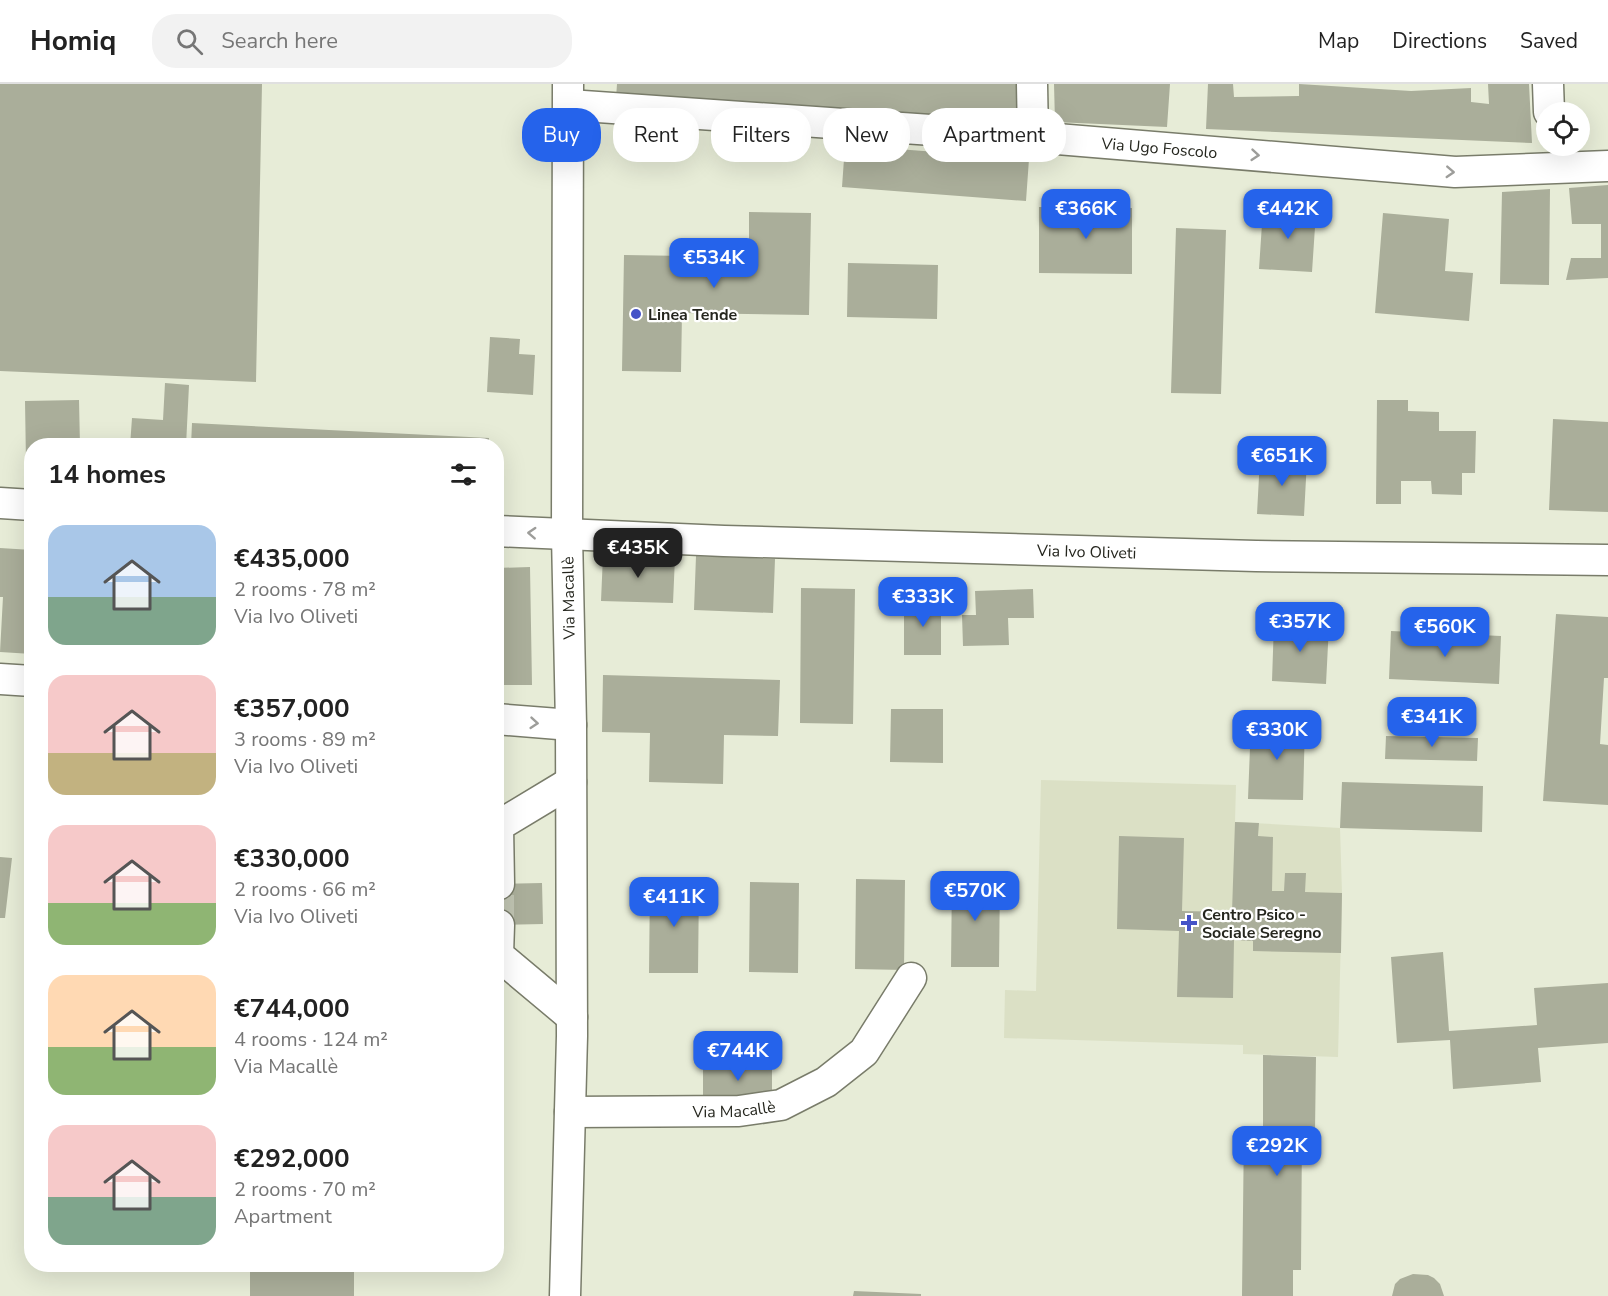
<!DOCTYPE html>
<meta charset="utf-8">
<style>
:root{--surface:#fff;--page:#f2f2f2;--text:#222;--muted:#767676;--line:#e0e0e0;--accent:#2563eb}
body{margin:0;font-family:"Nunito Sans",sans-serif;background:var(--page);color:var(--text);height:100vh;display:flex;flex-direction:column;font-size:22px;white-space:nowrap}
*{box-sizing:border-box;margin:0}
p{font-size:20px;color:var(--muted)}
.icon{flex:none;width:33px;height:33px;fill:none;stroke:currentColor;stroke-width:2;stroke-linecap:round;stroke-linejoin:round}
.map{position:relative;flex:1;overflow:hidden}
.drawer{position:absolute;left:24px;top:354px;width:480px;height:834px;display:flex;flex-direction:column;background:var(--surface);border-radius:24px;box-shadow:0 6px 24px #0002}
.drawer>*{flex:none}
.top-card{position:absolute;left:522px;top:24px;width:570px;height:54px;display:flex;gap:12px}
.tools{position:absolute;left:1536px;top:18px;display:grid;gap:12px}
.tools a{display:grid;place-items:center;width:54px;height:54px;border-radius:50%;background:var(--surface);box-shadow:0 6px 24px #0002;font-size:30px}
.price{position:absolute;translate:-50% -51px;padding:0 14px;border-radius:12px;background:var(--accent);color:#fff;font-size:20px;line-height:39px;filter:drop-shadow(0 2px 3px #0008)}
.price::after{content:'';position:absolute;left:50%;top:36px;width:18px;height:14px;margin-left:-9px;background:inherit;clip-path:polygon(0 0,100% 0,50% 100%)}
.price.selected{background:#222;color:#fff}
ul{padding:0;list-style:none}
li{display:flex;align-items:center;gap:18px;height:150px;padding:0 24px}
li span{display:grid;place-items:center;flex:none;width:168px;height:120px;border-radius:18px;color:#555}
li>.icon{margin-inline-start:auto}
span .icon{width:72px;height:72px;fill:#fffc;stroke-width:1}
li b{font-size:26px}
h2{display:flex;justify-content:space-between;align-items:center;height:72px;padding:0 24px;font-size:26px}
.pill{padding:0 21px;border-radius:24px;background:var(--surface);box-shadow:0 6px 24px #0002;font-size:21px;line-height:54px}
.pill.selected{background:var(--accent);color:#fff}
header{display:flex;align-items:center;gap:36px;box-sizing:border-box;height:84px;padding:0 30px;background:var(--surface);border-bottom:2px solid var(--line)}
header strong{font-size:28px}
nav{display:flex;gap:33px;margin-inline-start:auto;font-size:21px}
.search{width:420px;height:54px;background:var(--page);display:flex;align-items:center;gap:15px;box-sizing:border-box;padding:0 21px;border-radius:24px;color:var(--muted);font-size:22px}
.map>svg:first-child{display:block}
</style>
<header>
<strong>Homiq</strong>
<div class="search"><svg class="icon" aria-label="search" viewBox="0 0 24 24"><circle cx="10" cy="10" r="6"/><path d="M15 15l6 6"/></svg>Search here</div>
<nav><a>Map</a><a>Directions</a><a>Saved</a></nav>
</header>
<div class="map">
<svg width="1608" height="1212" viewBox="0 0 1608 1212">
<rect width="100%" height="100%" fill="#e7ecd7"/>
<path fill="#dbe0c5" d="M 1041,696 L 1236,701 L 1235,738 L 1340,744 L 1342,809 L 1338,973 L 1243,970 L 1243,961 L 1004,954 L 1005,906 L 1036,907 Z"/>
<path fill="#aaae9a" d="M 0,0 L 262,0 L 256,298 L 0,287 Z
M 617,0 L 1018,0 L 1019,36 L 616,14 Z
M 1054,0 L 1170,0 L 1167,43 L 1055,38 Z
M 1208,0 L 1233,0 L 1234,13 L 1299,12 L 1299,0 L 1411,7 L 1471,4 L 1471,18 L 1489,20 L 1488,0 L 1529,0 L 1532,59 L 1206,45 Z
M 845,61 L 1029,75 L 1026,117 L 842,103 Z
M 1608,101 L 1608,194 L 1566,196 L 1571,174 L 1601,174 L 1601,140 L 1572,140 L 1569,104 Z
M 1550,105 L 1549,201 L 1500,200 L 1502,108 Z
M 1039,123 L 1132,124 L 1132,190 L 1039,189 Z
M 1263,125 L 1316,128 L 1312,188 L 1259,185 Z
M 749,128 L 811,129 L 809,231 L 682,229 L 681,288 L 622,287 L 624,171 L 749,173 Z
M 1383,129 L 1449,135 L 1445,187 L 1473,189 L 1469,237 L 1375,229 Z
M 1176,144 L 1226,146 L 1221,310 L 1171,309 Z
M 848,179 L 938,181 L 937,235 L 847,233 Z
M 490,253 L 520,255 L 519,270 L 535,271 L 533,311 L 487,308 Z
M 165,299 L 189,301 L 186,362 L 130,362 L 132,334 L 163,336 Z
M 79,316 L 80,362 L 32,362 L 32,379 L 26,379 L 25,317 Z
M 1377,316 L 1408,316 L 1408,327 L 1439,328 L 1439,347 L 1476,347 L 1475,389 L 1462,389 L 1462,411 L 1432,410 L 1431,397 L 1401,397 L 1401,420 L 1376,420 Z
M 1553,335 L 1608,338 L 1608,428 L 1549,426 Z
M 192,339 L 489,354 L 489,362 L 191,362 Z
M 1260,374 L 1307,376 L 1304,432 L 1257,430 Z
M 0,464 L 32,466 L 32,570 L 0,568 L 3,513 L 0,513 Z
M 603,471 L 675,473 L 673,519 L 601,517 Z
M 696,472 L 775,475 L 773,529 L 694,526 Z
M 530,483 L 532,601 L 496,601 L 496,484 Z
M 801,504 L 855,505 L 853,640 L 800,639 Z
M 1033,505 L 1034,534 L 1008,534 L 1009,561 L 963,562 L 962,531 L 976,531 L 975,507 Z
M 904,517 L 941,517 L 941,571 L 904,571 Z
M 1556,530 L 1608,533 L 1608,594 L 1604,594 L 1600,660 L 1608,661 L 1608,721 L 1543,717 Z
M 1274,538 L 1329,541 L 1326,600 L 1272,597 Z
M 1391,547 L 1501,552 L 1499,600 L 1389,595 Z
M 603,591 L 780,596 L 778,652 L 724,651 L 723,700 L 649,698 L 650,649 L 602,648 Z
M 891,625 L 943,625 L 943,679 L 890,678 Z
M 1251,638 L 1305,640 L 1303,716 L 1248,715 Z
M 1386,652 L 1478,654 L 1477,677 L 1385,675 Z
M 1342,698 L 1483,702 L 1482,748 L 1340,744 Z
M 1235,738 L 1259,739 L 1258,752 L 1273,753 L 1272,807 L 1284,807 L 1285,789 L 1306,789 L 1305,808 L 1342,809 L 1341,869 L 1253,867 L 1253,857 L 1234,856 L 1233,914 L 1177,913 L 1179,847 L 1117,845 L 1119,752 L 1184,754 L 1182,827 L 1232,828 Z
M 0,773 L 12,774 L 5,834 L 0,834 Z
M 952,792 L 1000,793 L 999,883 L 951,883 Z
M 856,795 L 905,796 L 904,886 L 855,885 Z
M 650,798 L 699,799 L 698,889 L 649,889 Z
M 750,798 L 799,799 L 798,889 L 749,888 Z
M 542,799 L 543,840 L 496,841 L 496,800 Z
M 1443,868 L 1449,947 L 1537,941 L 1534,904 L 1608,899 L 1608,959 L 1538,964 L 1541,998 L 1453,1005 L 1450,956 L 1397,959 L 1391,873 Z
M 1263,971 L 1316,973 L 1315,1047 L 1302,1046 L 1301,1186 L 1293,1186 L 1293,1212 L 1242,1212 L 1244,1043 L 1263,1042 Z
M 772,984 L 772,1011 L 703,1011 L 703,985 Z
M 265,1180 L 354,1180 L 354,1212 L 250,1212 L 250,1186 L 265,1186 Z
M 1413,1190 L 1428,1191 L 1434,1194 L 1440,1200 L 1444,1212 L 1392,1212 L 1395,1200 L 1400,1195 Z
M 854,1207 L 921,1210 L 921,1212 L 853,1212 Z"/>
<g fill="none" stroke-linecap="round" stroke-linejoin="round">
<path stroke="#c0c4b2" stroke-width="30" stroke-dasharray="30 15" stroke-linecap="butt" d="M 499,841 L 499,800"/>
<g stroke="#797c6a" stroke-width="33">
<g id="minor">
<path d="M 1032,0 L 1033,53"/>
<path d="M 1548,0 L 1549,28"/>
<path id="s1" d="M 569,21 L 1033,53 L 1455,88 L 1608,82"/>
<path d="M 0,419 L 32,421"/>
<path id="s2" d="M 496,447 L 724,457 L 1256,472 L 1608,476"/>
<path d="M 0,595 L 32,597"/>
<path d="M 496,635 L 571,641"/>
<path d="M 499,800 L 498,742 L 571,698"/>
<path d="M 499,841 L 498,871 L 572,933"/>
<path id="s3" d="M 570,1028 L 739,1027 L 781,1021 L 826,998 L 864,968 L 911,894"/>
<path d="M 565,1212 L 572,952 L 571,641 L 567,451 L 568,0"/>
</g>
</g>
<use href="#minor" stroke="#fff" stroke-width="30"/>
</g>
<defs><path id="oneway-chevron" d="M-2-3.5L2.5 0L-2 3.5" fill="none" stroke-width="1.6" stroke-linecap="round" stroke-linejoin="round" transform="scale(1.5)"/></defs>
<g stroke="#9d9d9a">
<use href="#oneway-chevron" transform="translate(1255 71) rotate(5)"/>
<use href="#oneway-chevron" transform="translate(1450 88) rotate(3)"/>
<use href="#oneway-chevron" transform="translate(532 449) rotate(-177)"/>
<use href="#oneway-chevron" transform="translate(534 639) rotate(5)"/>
</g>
<g fill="#4553c7" stroke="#fff" stroke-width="2">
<circle cx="636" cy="230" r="6"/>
<path d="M1186 830h6v6h6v6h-6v6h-6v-6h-6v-6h6z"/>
</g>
<g text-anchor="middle" stroke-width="4.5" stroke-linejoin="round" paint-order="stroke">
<g font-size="16" fill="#25261e" stroke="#fff">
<text dy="6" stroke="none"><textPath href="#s1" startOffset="592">Via Ugo Foscolo</textPath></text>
<text dy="6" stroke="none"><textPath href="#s2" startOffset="591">Via Ivo Oliveti</textPath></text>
<text transform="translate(568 514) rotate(-91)" y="6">Via Macallè</text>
<text dy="6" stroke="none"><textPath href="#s3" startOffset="164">Via Macallè</textPath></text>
</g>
<g font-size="16" font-weight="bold" fill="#25261e" stroke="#fff" text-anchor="start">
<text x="648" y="236">Linea Tende</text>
<text x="1202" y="836">Centro Psico -<tspan x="1202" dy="18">Sociale Seregno</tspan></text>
</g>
</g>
</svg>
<div class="tools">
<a><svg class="icon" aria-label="locate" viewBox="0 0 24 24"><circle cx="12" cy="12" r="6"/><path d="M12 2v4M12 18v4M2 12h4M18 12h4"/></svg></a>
</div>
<b class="price" style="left:1086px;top:156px">€366K</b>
<b class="price" style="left:1288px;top:156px">€442K</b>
<b class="price" style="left:714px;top:205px">€534K</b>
<b class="price" style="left:1282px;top:403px">€651K</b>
<b class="price selected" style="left:638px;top:495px">€435K</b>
<b class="price" style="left:923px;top:544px">€333K</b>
<b class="price" style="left:1300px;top:569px">€357K</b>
<b class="price" style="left:1445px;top:574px">€560K</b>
<b class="price" style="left:1432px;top:664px">€341K</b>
<b class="price" style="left:1277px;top:677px">€330K</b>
<b class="price" style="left:975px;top:838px">€570K</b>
<b class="price" style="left:674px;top:844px">€411K</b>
<b class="price" style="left:738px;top:998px">€744K</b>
<b class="price" style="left:1277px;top:1093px">€292K</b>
<div class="top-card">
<a class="pill selected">Buy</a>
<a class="pill">Rent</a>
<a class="pill">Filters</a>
<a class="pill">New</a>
<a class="pill">Apartment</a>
</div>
<section class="drawer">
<h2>14 homes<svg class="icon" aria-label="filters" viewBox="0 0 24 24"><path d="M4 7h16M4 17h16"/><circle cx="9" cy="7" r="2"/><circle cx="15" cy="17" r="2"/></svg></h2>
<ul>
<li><span style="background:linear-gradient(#a9c7e8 60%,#7fa58c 0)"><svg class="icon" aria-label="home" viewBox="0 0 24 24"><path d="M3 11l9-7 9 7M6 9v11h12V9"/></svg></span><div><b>€435,000</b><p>2 rooms · 78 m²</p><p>Via Ivo Oliveti</p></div></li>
<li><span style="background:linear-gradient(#f6c9c9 65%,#c2b280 0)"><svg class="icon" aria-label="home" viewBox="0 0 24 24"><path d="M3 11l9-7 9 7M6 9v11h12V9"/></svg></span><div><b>€357,000</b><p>3 rooms · 89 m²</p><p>Via Ivo Oliveti</p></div></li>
<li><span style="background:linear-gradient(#f6c9c9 65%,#8fb573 0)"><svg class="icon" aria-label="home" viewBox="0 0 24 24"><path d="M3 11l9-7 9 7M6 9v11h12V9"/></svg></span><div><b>€330,000</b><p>2 rooms · 66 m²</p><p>Via Ivo Oliveti</p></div></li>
<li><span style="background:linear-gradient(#ffd9b3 60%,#8fb573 0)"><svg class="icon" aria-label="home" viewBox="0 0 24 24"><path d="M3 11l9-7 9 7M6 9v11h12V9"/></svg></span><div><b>€744,000</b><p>4 rooms · 124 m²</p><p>Via Macallè</p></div></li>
<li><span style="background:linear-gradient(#f6c9c9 60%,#7fa58c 0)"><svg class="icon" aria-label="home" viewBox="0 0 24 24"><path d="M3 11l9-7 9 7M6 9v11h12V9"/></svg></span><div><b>€292,000</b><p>2 rooms · 70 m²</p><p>Apartment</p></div></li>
</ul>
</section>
</div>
